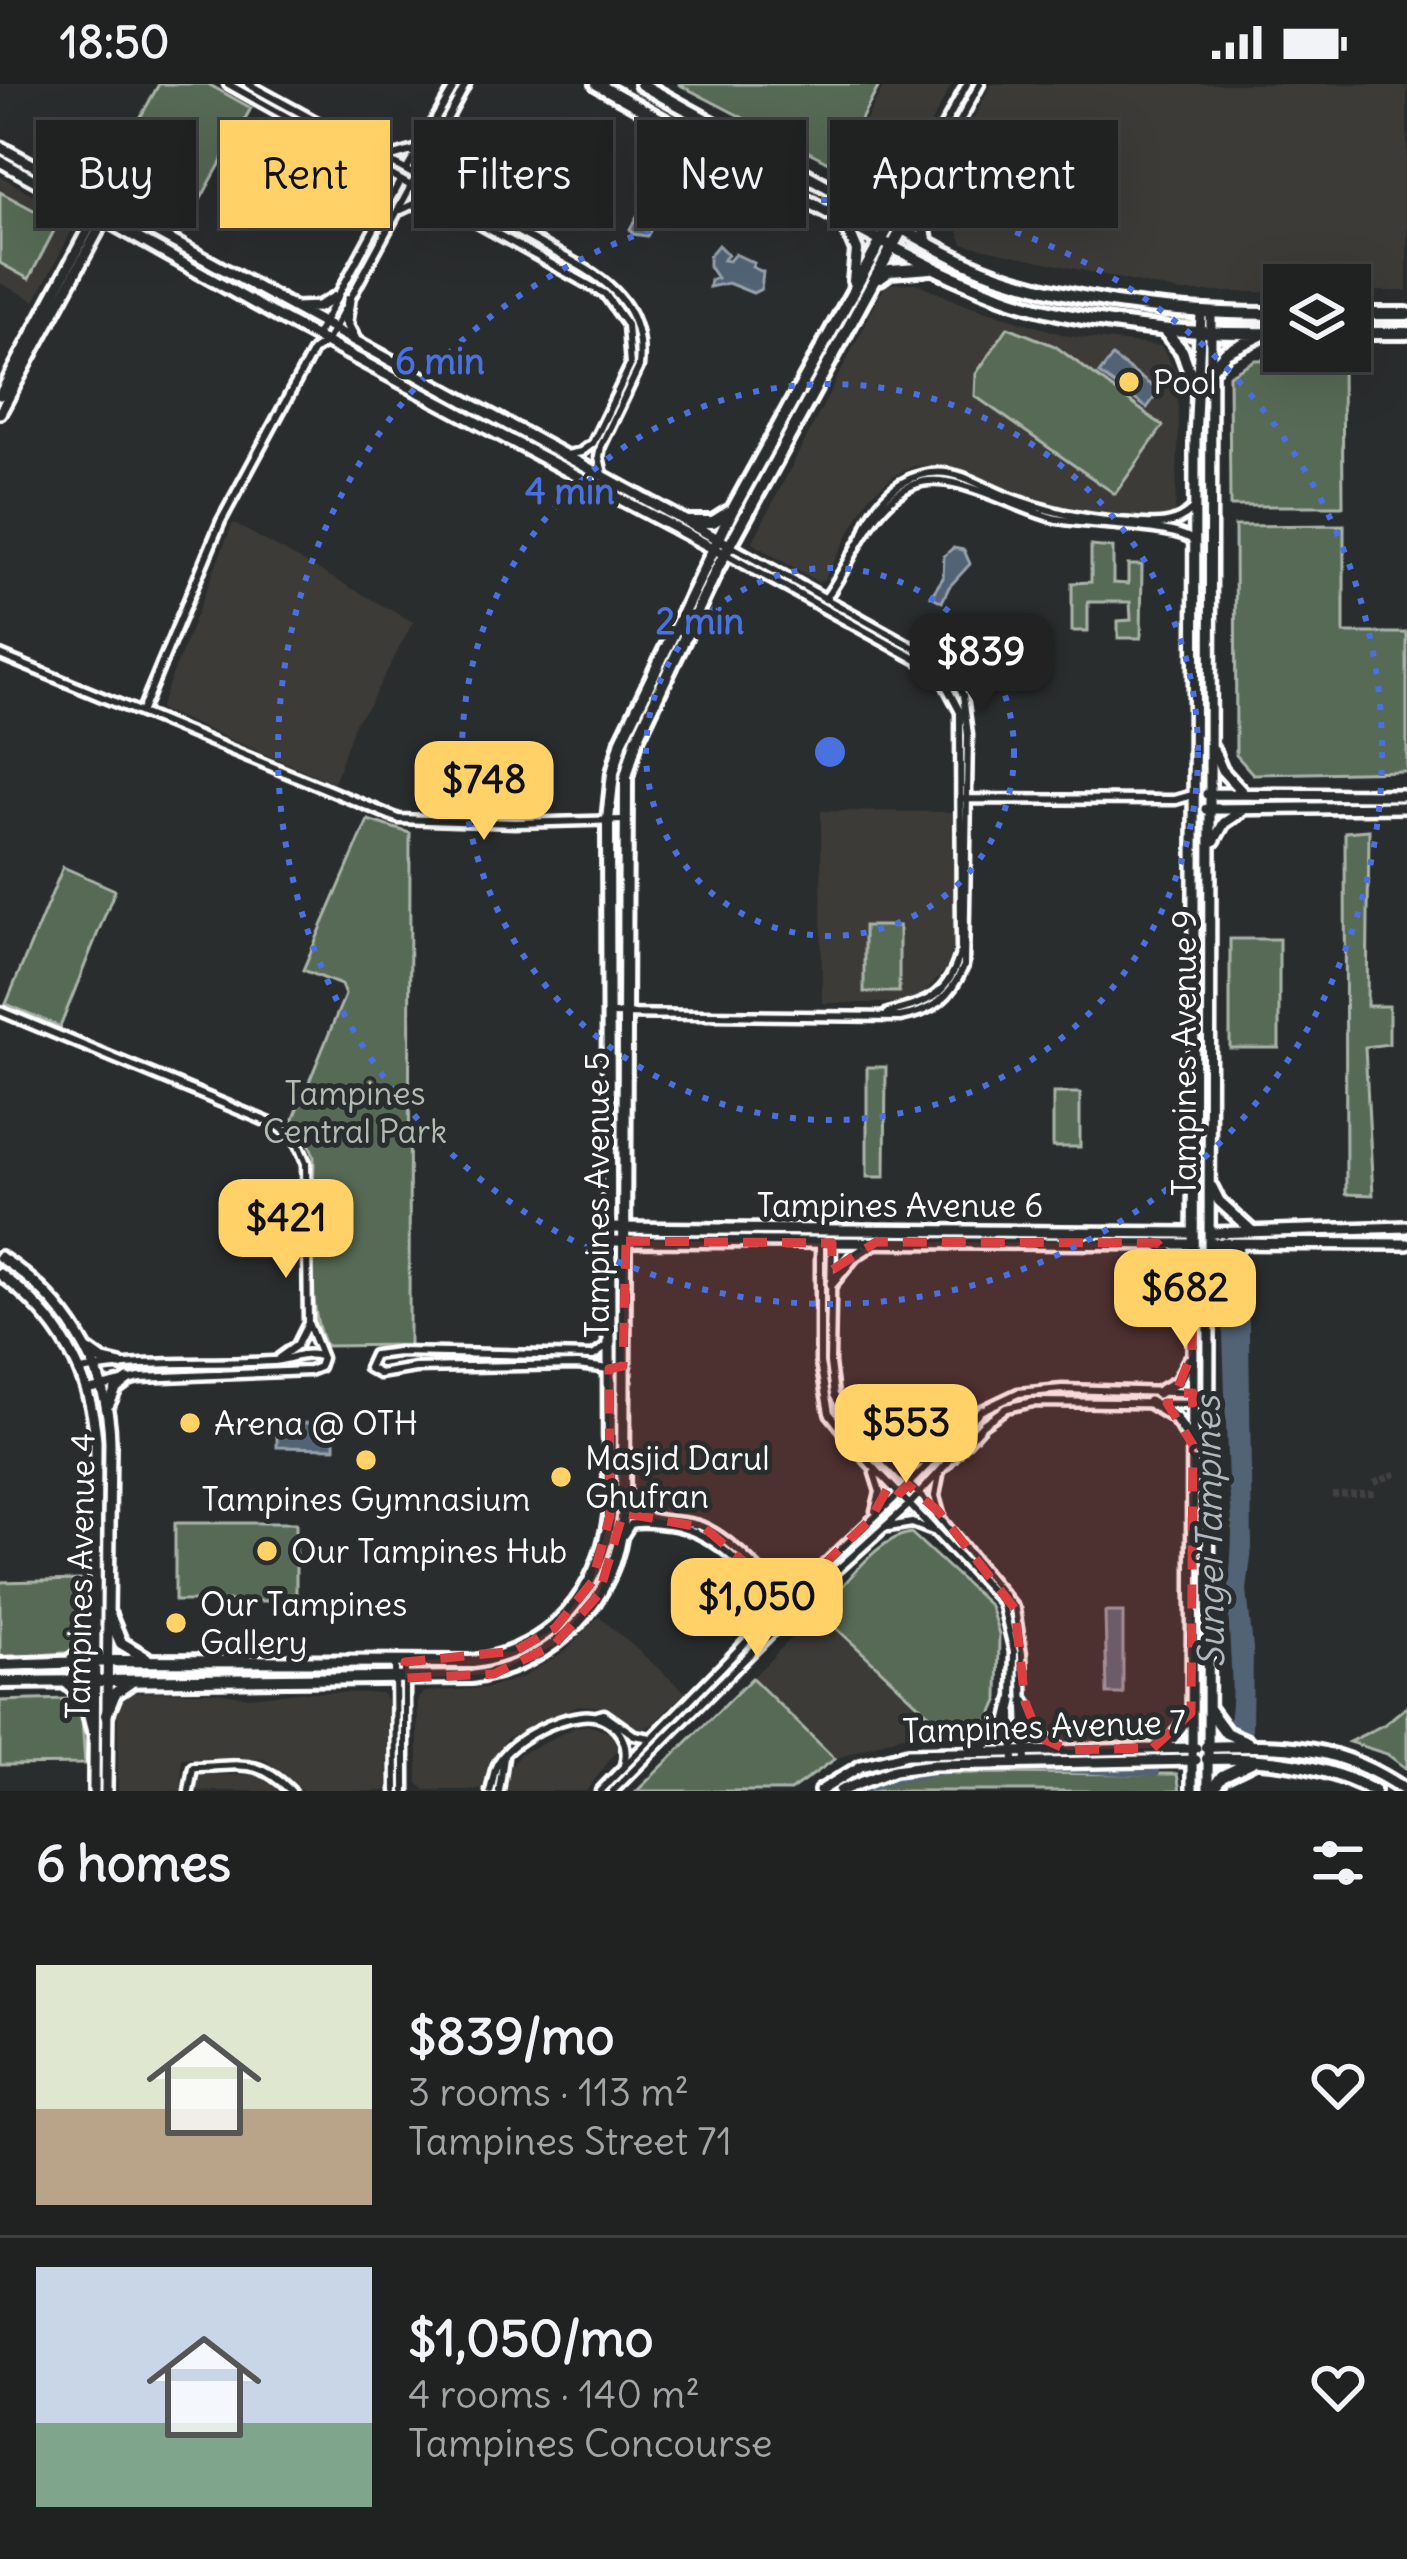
<!DOCTYPE html>
<meta charset="utf-8">
<style>
:root{--surface:#202222;--page:#282a2a;--text:#f1f3f6;--muted:#a2a4a5;--line:#3d3f40;--accent:#ffd166}
body{margin:0;font-family:Delius,sans-serif;background:var(--page);color:var(--text);height:100vh;display:flex;flex-direction:column;font-size:45px;white-space:nowrap}
*{box-sizing:border-box;margin:0}
p{font-size:39px;color:var(--muted)}
.icon{flex:none;width:66px;height:66px;fill:none;stroke:currentColor;stroke-width:2;stroke-linecap:round;stroke-linejoin:round}
.map{position:relative;height:1707px;overflow:hidden}
.sheet{display:flex;flex-direction:column;background:var(--surface);flex:1}
.sheet>*{flex:none}
.top-card{position:absolute;left:36px;top:36px;width:1335px;height:108px;display:flex;gap:24px}
.fabs{position:absolute;left:1263px;top:180px;display:grid;gap:24px}
.fabs a{display:grid;place-items:center;width:108px;height:108px;border-radius:0px;background:var(--surface);box-shadow:0 12px 48px #0002,0 0 0 3px var(--line);font-size:60px}
.price{position:absolute;translate:-50% -102px;padding:0 27px;border-radius:24px;background:var(--accent);color:#111;font-size:39px;line-height:78px;filter:drop-shadow(0 3px 6px #0008)}
.price::after{content:'';position:absolute;left:50%;top:72px;width:36px;height:27px;margin-left:-18px;background:inherit;clip-path:polygon(0 0,100% 0,50% 100%)}
.price.active{background:#222;color:#fff}
ul{padding:0;list-style:none}
li{display:flex;align-items:center;gap:36px;height:300px;padding:0 36px}
li+li{border-top:3px solid var(--line)}
li span{display:grid;place-items:center;flex:none;width:336px;height:240px;border-radius:0px;color:#555}
li>.icon{margin-inline-start:auto}
span .icon{width:144px;height:144px;fill:#fffc;stroke-width:1}
li b{font-size:51px}
h2{display:flex;justify-content:space-between;align-items:center;height:144px;padding:0 36px;font-size:51px}
.chip{padding:0 42px;border-radius:0px;background:var(--surface);box-shadow:0 12px 48px #0002,0 0 0 3px var(--line);font-size:42px;line-height:108px}
.chip.active{background:var(--accent);color:#111}
.status{display:flex;justify-content:space-between;align-items:center;height:84px;padding:0 60px;background:var(--surface);direction:ltr}
.status svg{height:33px;fill:currentColor}
.map>svg:first-child{display:block}
</style>
<div class="status"><b>18:50</b><svg viewBox="0 0 49 12"><path d="M0 12V9h3v3zM5 12V6h3v6zM10 12V3h3v9zM15 12V0h3v12zM26 1h20v11H26zM47 4h2v5h-2z"/></svg></div>
<div class="map">
<svg width="1407" height="1707" viewBox="0 0 1407 1707">
<rect width="100%" height="100%" fill="#2a2d2e"/>
<filter id="ink" filterUnits="userSpaceOnUse"><feTurbulence type="fractalNoise" baseFrequency=".00833" numOctaves="2"/><feDisplacementMap in="SourceGraphic" scale="24" xChannelSelector="R" yChannelSelector="G"/><feConvolveMatrix kernelMatrix="1 2 1 2 8 2 1 2 1" color-interpolation-filters="sRGB"/></filter>
<g filter="url(#ink)">
<path fill="#3e3a39" d="M 885,0 L 952,0 L 900,96 L 866,107 L 837,91 Z
M 992,0 L 1407,0 L 1407,207 L 1350,207 L 1350,201 L 1284,201 L 1284,208 L 1181,208 L 963,160 L 944,111 L 963,54 Z
M 0,92 L 68,130 L 71,149 L 35,217 L 0,199 Z
M 917,199 L 958,218 L 1068,252 L 1161,262 L 1176,287 L 1179,342 L 1175,428 L 1170,432 L 1111,432 L 1048,421 L 1015,411 L 962,386 L 943,381 L 914,382 L 893,392 L 870,411 L 825,494 L 818,498 L 752,459 L 886,200 Z
M 233,439 L 413,538 L 369,621 L 355,638 L 334,699 L 159,625 Z
M 821,727 L 953,728 L 955,855 L 946,886 L 914,919 L 822,919 Z
M 818,1527 L 947,1647 L 900,1652 L 835,1675 L 752,1594 Z
M 599,1532 L 685,1608 L 652,1641 L 639,1645 L 606,1623 L 579,1621 L 507,1654 L 492,1675 L 486,1698 L 480,1706 L 425,1706 L 418,1699 L 418,1614 L 425,1608 L 486,1604 L 521,1594 L 567,1566 Z
M 145,1608 L 215,1608 L 249,1613 L 301,1608 L 382,1609 L 388,1618 L 387,1703 L 384,1707 L 302,1707 L 264,1675 L 182,1674 L 181,1707 L 118,1707 L 118,1618 L 125,1610 Z
M 588,1641 L 611,1649 L 618,1665 L 586,1707 L 507,1707 L 510,1684 L 520,1670 L 576,1643 Z
M 262,1691 L 279,1707 L 197,1707 L 198,1691 Z"/>
<path fill="#566a55" stroke="#aab4aa" stroke-width="3" d="M 159,0 L 208,0 L 251,24 L 182,149 L 100,106 Z
M 678,0 L 880,0 L 836,82 Z
M 0,108 L 58,139 L 29,195 L 0,179 Z
M 1008,243 L 1055,262 L 1163,342 L 1115,410 L 975,312 L 976,290 Z
M 1342,273 L 1343,422 L 1230,422 L 1229,291 L 1255,276 Z
M 1344,441 L 1344,549 L 1407,549 L 1407,687 L 1253,690 L 1236,671 L 1235,442 Z
M 1091,462 L 1113,464 L 1113,499 L 1128,500 L 1128,481 L 1142,481 L 1141,554 L 1118,554 L 1118,537 L 1131,536 L 1130,518 L 1088,518 L 1088,547 L 1072,547 L 1072,499 L 1091,498 Z
M 368,736 L 410,749 L 409,1261 L 326,1262 C 304,1225 314,1119 314,1073 L 308,1055 L 292,1039 L 345,911 L 341,901 L 303,886 Z
M 1369,746 L 1367,922 L 1389,922 L 1389,960 L 1365,963 L 1373,1111 L 1346,1110 L 1345,748 Z
M 63,783 L 115,806 L 60,943 L 6,920 Z
M 864,842 L 899,842 L 899,908 L 864,908 Z
M 1230,855 L 1279,855 L 1279,964 L 1230,964 Z
M 867,983 L 886,983 L 885,1093 L 867,1093 Z
M 1053,1009 L 1080,1009 L 1080,1063 L 1053,1063 Z
M 175,1439 L 296,1439 L 296,1517 L 175,1517 Z
M 911,1449 L 990,1522 L 999,1550 L 998,1617 L 988,1640 L 947,1647 L 818,1527 C 847,1503 873,1455 911,1449 Z
M 80,1496 L 80,1556 L 76,1568 L 0,1574 L 0,1498 Z
M 752,1594 L 835,1675 L 790,1707 L 637,1707 Z
M 68,1615 L 81,1622 L 85,1680 L 0,1681 L 0,1617 Z
M 1407,1622 L 1407,1685 L 1387,1670 L 1349,1658 L 1385,1640 Z
M 952,1689 L 1177,1690 L 1180,1707 L 863,1707 L 902,1694 Z"/>
<path fill="#516474" stroke="#97a2ac" stroke-width="3" d="M 512,33 L 569,64 L 560,80 L 503,49 Z
M 661,88 L 673,94 L 657,123 L 660,129 L 647,152 L 633,150 L 630,145 Z
M 718,161 L 728,171 L 723,176 L 729,177 L 735,170 L 754,179 L 752,183 L 763,188 L 761,205 L 753,209 L 728,199 L 709,203 L 710,196 L 717,194 L 709,182 L 709,172 Z
M 1112,273 L 1159,307 L 1147,324 L 1099,290 Z
M 953,464 L 964,466 L 970,480 L 949,503 L 942,518 L 931,512 L 943,494 L 944,472 Z
M 277,1339 L 335,1339 L 335,1364 L 277,1363 Z
M 1105,1528 L 1123,1528 L 1123,1610 L 1107,1610 Z"/>
<g fill="none" stroke-linecap="round" stroke-linejoin="round">
<path stroke="#516474" stroke-width="8" d="M 1244,1177 L 1248,1464 L 1243,1506 L 1249,1565 L 1248,1645 L 1233,1638 C 1240,1593 1230,1550 1233,1505 C 1235,1470 1239,1436 1232,1401 L 1225,1188 Z
M 860,1707 C 944,1672 1065,1687 1156,1688"/>
<path stroke="#516474" stroke-width="14" d="M 1236,1182 L 1242,1468 L 1239,1487 L 1241,1642"/>
<path stroke="#3f4243" stroke-width="6" stroke-dasharray="6 3" stroke-linecap="butt" d="M 1374,1399 L 1397,1389
M 1332,1411 L 1375,1409"/>
<g stroke="#fff" stroke-width="15">
<path id="street" d="M 228,0 L 605,210 L 627,241 L 630,282 L 593,359 L 581,368 L 567,371
M 248,0 L 579,181 C 620,204 644,233 639,283 L 601,362 L 599,373 L 603,390
M 432,69 L 433,86 L 440,101
M 388,74 L 415,66
M 407,85 L 456,0
M 380,86 L 385,120
M 926,100 L 980,0
M 401,126 L 418,118 L 440,120
M 891,139 L 967,0
M 902,145 L 917,117
M 315,254 L 400,97
M 864,450 C 877,407 918,377 963,393 C 984,401 1002,412 1023,418 C 1058,430 1095,437 1132,439 C 1156,441 1174,443 1192,426
M 727,471 L 923,579 L 943,596 L 960,628 L 961,866 C 949,912 930,918 888,929
M 825,515 C 852,480 871,417 915,400 C 953,385 1016,426 1057,435 C 1087,441 1174,441 1192,456
M 0,571 L 399,735 L 515,739 L 624,736
M 141,629 L 221,437 L 313,267 L 326,258 L 336,241 L 466,0
M 965,715 L 1175,716 L 1196,710
M 0,927 L 280,1043 L 296,1055 L 306,1079 L 308,1239 L 322,1274
M 608,930 L 900,933 C 934,927 950,914 964,882 L 968,651 L 963,611 L 956,598 L 929,572 L 729,461
M 832,1158 L 830,1279 L 834,1311 L 856,1347 L 924,1415 L 1015,1525 L 1022,1570 L 1026,1679
M 820,1159 L 820,1279 L 829,1329 L 866,1375 L 1002,1518 L 1014,1568 L 1013,1616
M 606,1263 L 593,1272 L 398,1268 L 374,1271 L 368,1284 L 379,1290 L 415,1284 L 578,1281 L 609,1285
M 279,1274 L 297,1261 L 308,1239
M 81,1287 C 145,1275 208,1281 273,1277 C 288,1276 305,1267 319,1272
M 88,1306 L 140,1294 L 309,1287 L 319,1283 L 322,1274
M 884,1374 L 902,1382 L 928,1376
M 874,1389 L 880,1408 L 875,1427
M 939,1391 L 935,1412 L 940,1430
M 628,1410 C 635,1444 675,1432 701,1442 C 732,1454 772,1500 796,1525
M 888,1443 L 912,1439 L 933,1447
M 624,1451 L 631,1440 C 644,1437 656,1440 669,1441 C 723,1449 753,1495 788,1533
M 405,1578 L 405,1707
M 395,1579 L 396,1707
M 1013,1629 L 1014,1680
M 597,1632 L 604,1630 L 634,1651 L 651,1654
M 189,1707 L 193,1683 C 240,1683 256,1672 291,1707
M 490,1707 C 493,1699 493,1686 498,1679 C 511,1656 555,1635 581,1632 C 610,1628 632,1654 624,1681
M 499,1707 L 504,1673
M 600,1707 L 787,1516 L 900,1409 L 980,1327 L 1018,1309 L 1062,1305 L 1208,1309
M 613,1707 L 804,1516 L 910,1420 L 983,1340 L 1006,1324 L 1033,1318 L 1208,1320"/>
</g>
<g stroke="#fff" stroke-width="18">
<path id="secondary" d="M 0,63 L 729,461
M 0,77 L 284,236 L 724,470
M 349,216 L 346,238 L 355,256
M 296,224 L 318,223 L 336,213
M 0,311 L 97,129
M 0,329 L 105,134
M 1213,665 L 1222,686 L 1244,710
M 1207,710 L 1407,711
M 1206,725 L 1407,723
M 1214,757 L 1224,739 L 1242,727
M 1212,1103 L 1219,1117 L 1253,1148
M 609,1144 L 1192,1149
M 1209,1149 L 1407,1143
M 609,1157 L 1192,1160
M 1157,1159 L 1176,1174 L 1190,1194
M 1209,1159 L 1407,1160
M 0,1173 C 64,1214 109,1281 110,1359 L 106,1707
M 1211,1187 L 1222,1173 L 1239,1163
M 0,1190 C 56,1231 91,1287 96,1357 L 94,1707
M 832,1199 L 854,1172 L 876,1158
M 89,1267 L 103,1277 L 120,1281
M 1157,1309 L 1178,1297 L 1189,1276
M 1149,1318 L 1175,1334 L 1192,1359
M 109,1320 L 116,1305 L 128,1296
M 1025,1618 L 1036,1650 L 1057,1663
M 1157,1662 L 1173,1654 L 1191,1629
M 982,1663 L 1006,1646 L 1013,1617
M 820,1707 L 861,1682 L 908,1670 L 1196,1664
M 840,1707 L 894,1686 L 933,1681 L 1196,1676
M 1192,1707 L 1195,355 L 1201,230
M 1208,1707 L 1211,230"/>
</g>
<g stroke="#fff" stroke-width="20">
<path id="primary" d="M 597,0 C 688,50 778,103 870,151 C 924,180 979,208 1038,224 C 1118,245 1201,251 1284,249
M 641,0 C 713,40 785,80 857,119 C 908,147 957,180 1013,196 C 1102,223 1191,230 1284,230
M 863,121 C 882,119 897,118 910,103
M 846,141 L 857,167 L 854,197
M 926,156 L 920,124 L 926,101
M 880,194 L 890,187 L 931,184
M 1350,230 L 1407,230
M 1166,248 L 1182,267 L 1197,308
M 1350,249 L 1407,249
M 1211,285 L 1226,268 L 1261,251
M 689,438 L 713,438 L 729,428
M 109,1531 L 121,1559 L 146,1574
M 72,1576 L 88,1562 L 95,1545
M 0,1581 L 115,1577 L 473,1578 C 553,1566 599,1509 610,1432 L 608,736 L 613,689 L 622,656 L 732,427 L 891,139
M 0,1598 L 471,1593 C 554,1581 617,1518 623,1433 L 626,693 L 636,657 L 718,483 L 902,145
M 67,1599 L 85,1615 L 93,1646
M 1209,1626 L 1226,1649 L 1247,1658
M 106,1631 L 115,1609 L 131,1598
M 1206,1663 C 1285,1660 1339,1660 1406,1707
M 1207,1675 C 1264,1673 1323,1679 1374,1707
M 1211,1707 L 1222,1692 L 1251,1678"/>
</g>
<use href="#street" stroke="#2a2d2e" stroke-width="6"/>
<use href="#secondary" stroke="#2a2d2e" stroke-width="9"/>
<use href="#primary" stroke="#2a2d2e" stroke-width="10"/>
</g>
</g>
<path fill="#da3e3e" fill-opacity="0.2" stroke="#da3e3e" stroke-width="9" stroke-dasharray="24 15" stroke-linejoin="round" d="M 626,1157 L 832,1159 L 832,1186 L 876,1158 L 1157,1159 L 1193,1199 L 1192,1269 L 1176,1309 L 1193,1309 L 1193,1319 L 1167,1319 L 1193,1361 L 1191,1629 L 1153,1664 L 1068,1666 L 1039,1653 L 1025,1618 L 1015,1525 L 939,1428 L 908,1401 L 900,1409 L 890,1400 L 870,1436 L 787,1516 L 705,1444 L 623,1429 L 599,1510 L 554,1561 L 494,1590 L 405,1594 L 405,1578 L 515,1567 L 555,1544 L 592,1498 L 610,1432 L 609,1285 L 623,1282 Z"/>
<g fill="none" stroke="#4a71e0" stroke-width="6" stroke-dasharray="6 12">
<circle cx="830" cy="668" r="184"/>
<circle cx="830" cy="668" r="368"/>
<circle cx="830" cy="668" r="552"/>
</g>
<g fill="#ffd166" stroke="#2a2d2e" stroke-width="4.5">
<circle cx="1129" cy="298" r="12"/>
<circle cx="190" cy="1339" r="12"/>
<circle cx="366" cy="1376" r="12"/>
<circle cx="561" cy="1393" r="12"/>
<circle cx="267" cy="1467" r="12"/>
<circle cx="176" cy="1539" r="12"/>
</g>
<g text-anchor="middle" stroke-width="10" stroke-linejoin="round" paint-order="stroke">
<g font-size="33" fill="#fff" stroke="#2a2d2e" text-anchor="start">
<text x="1153" y="310">Pool</text>
<text x="214" y="1351">Arena @ OTH</text>
<text x="585" y="1386">Masjid Darul<tspan x="585" dy="38">Ghufran</tspan></text>
<text x="366" y="1427" text-anchor="middle">Tampines Gymnasium</text>
<text x="291" y="1479">Our Tampines Hub</text>
<text x="200" y="1532">Our Tampines<tspan x="200" dy="38">Gallery</tspan></text>
</g>
<g font-size="33" fill="#fff" stroke="#2a2d2e">
<text transform="translate(1184 969) rotate(-90)" y="12">Tampines Avenue 9</text>
<text transform="translate(597 1111) rotate(-90)" y="12">Tampines Avenue 5</text>
<text x="900" y="1133">Tampines Avenue 6</text>
<text transform="translate(80 1492) rotate(-89)" y="12">Tampines Avenue 4</text>
<text transform="translate(1044 1642) rotate(-2)" y="12">Tampines Avenue 7</text>
</g>
<g font-size="33" fill="#b3bcb2" stroke="#2a2d2e">
<text x="355" y="1021">Tampines<tspan x="355" dy="38">Central Park</tspan></text>
</g>
<g font-size="36" font-style="italic" fill="#b1b9c0" stroke="#2a2d2e">
<text transform="translate(1209 1448) rotate(-91)" y="13">Sungei Tampines</text>
</g>
</g>
<circle cx="830" cy="668" r="18" fill="#4a71e0" stroke="#2a2d2e" stroke-width="6"/>
<g font-size="36" text-anchor="middle" font-weight="bold" fill="#4a71e0" stroke="#2a2d2e" stroke-width="10" stroke-linejoin="round" paint-order="stroke">
<text x="440" y="290">6 min</text>
<text x="570" y="420">4 min</text>
<text x="700" y="550">2 min</text>
</g>
</svg>
<div class="fabs">
<a><svg class="icon" aria-label="layers" viewBox="0 0 24 24"><path d="M12 4l9 5-9 5-9-5zM3 14l9 5 9-5"/></svg></a>
</div>
<b class="price active" style="left:981px;top:631px">$839</b>
<b class="price" style="left:484px;top:759px">$748</b>
<b class="price" style="left:286px;top:1197px">$421</b>
<b class="price" style="left:1185px;top:1267px">$682</b>
<b class="price" style="left:906px;top:1402px">$553</b>
<b class="price" style="left:757px;top:1576px">$1,050</b>
<div class="top-card">
<a class="chip">Buy</a>
<a class="chip active">Rent</a>
<a class="chip">Filters</a>
<a class="chip">New</a>
<a class="chip">Apartment</a>
</div>
</div>
<section class="sheet">
<h2>6 homes<svg class="icon" aria-label="filters" viewBox="0 0 24 24"><path d="M4 7h16M4 17h16"/><circle cx="9" cy="7" r="2"/><circle cx="15" cy="17" r="2"/></svg></h2>
<ul>
<li><span style="background:linear-gradient(#dfe7d0 60%,#b9a48a 0)"><svg class="icon" aria-label="home" viewBox="0 0 24 24"><path d="M3 11l9-7 9 7M6 9v11h12V9"/></svg></span><div><b>$839/mo</b><p>3 rooms · 113 m²</p><p>Tampines Street 71</p></div><svg class="icon" aria-label="heart" viewBox="0 0 24 24"><path d="M12 20l-8-8c-3-5 5-10 8-4 3-6 11-1 8 4z"/></svg></li>
<li><span style="background:linear-gradient(#c9d6e8 65%,#7fa58c 0)"><svg class="icon" aria-label="home" viewBox="0 0 24 24"><path d="M3 11l9-7 9 7M6 9v11h12V9"/></svg></span><div><b>$1,050/mo</b><p>4 rooms · 140 m²</p><p>Tampines Concourse</p></div><svg class="icon" aria-label="heart" viewBox="0 0 24 24"><path d="M12 20l-8-8c-3-5 5-10 8-4 3-6 11-1 8 4z"/></svg></li>
</ul>
</section>
